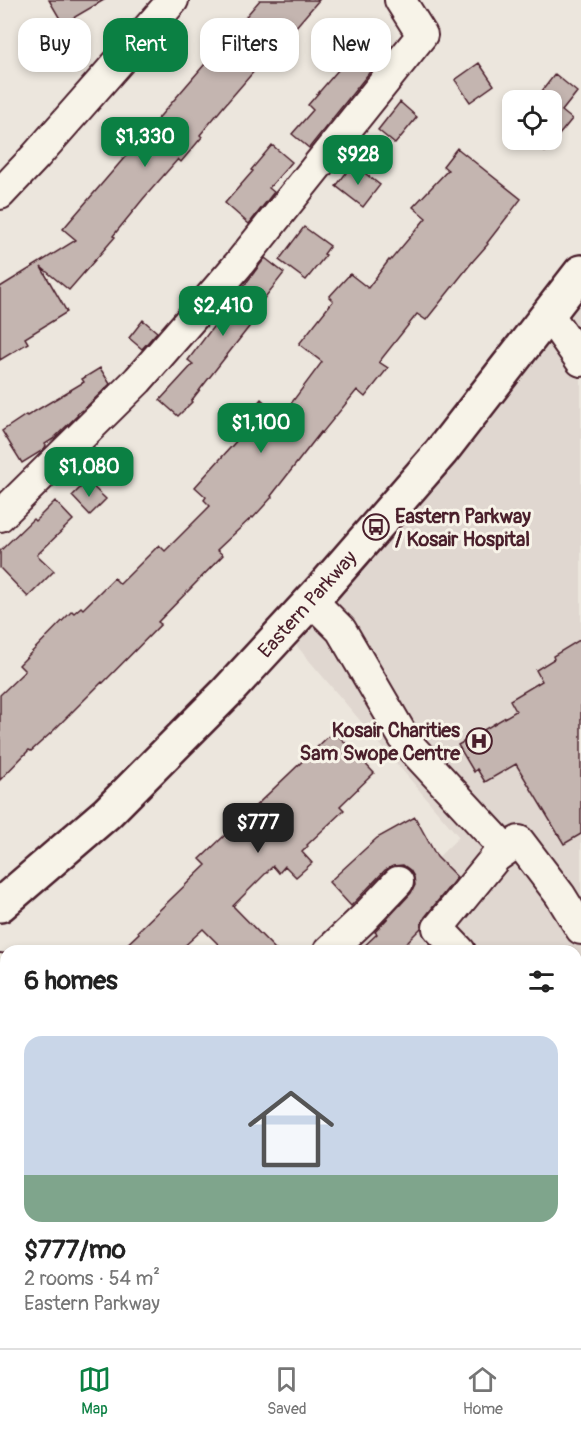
<!DOCTYPE html>
<meta charset="utf-8">
<style>
:root{--surface:#fff;--page:#f2f2f2;--text:#222;--muted:#767676;--line:#e0e0e0;--accent:#0b8043}
body{margin:0;font-family:Pangolin,sans-serif;background:var(--page);color:var(--text);height:100vh;display:flex;flex-direction:column;font-size:22px;white-space:nowrap}
*{box-sizing:border-box;margin:0}
p{font-size:20px;color:var(--muted)}
.icon{flex:none;width:33px;height:33px;fill:none;stroke:currentColor;stroke-width:2;stroke-linecap:round;stroke-linejoin:round}
.map{position:relative;flex:1;overflow:hidden}
.sheet{position:absolute;left:0px;top:945px;width:582px;height:404px;display:flex;flex-direction:column;background:var(--surface);border-radius:18px 18px 0 0;box-shadow:0 3px 9px #0003}
.sheet>*{flex:none}
.hud{position:absolute;left:18px;top:18px;width:546px;height:54px;display:flex;gap:12px}
.fabs{position:absolute;left:502px;top:90px;display:grid;gap:12px}
.fabs a{display:grid;place-items:center;width:60px;height:60px;border-radius:12px;background:var(--surface);box-shadow:0 3px 9px #0003;font-size:30px}
.price{position:absolute;translate:-50% -51px;padding:0 14px;border-radius:12px;background:var(--accent);color:#fff;font-size:20px;line-height:39px;filter:drop-shadow(0 2px 3px #0008)}
.price::after{content:'';position:absolute;left:50%;top:36px;width:18px;height:14px;margin-left:-9px;background:inherit;clip-path:polygon(0 0,100% 0,50% 100%)}
.price.current{background:#222;color:#fff}
ul{padding:0;list-style:none}
li{display:grid;align-content:center;gap:12px;height:318px;padding:0 24px}
li+li{border-top:2px solid var(--line)}
li span{display:grid;place-items:center;height:186px;border-radius:18px;color:#555}
li>.icon{margin-inline-start:auto}
span .icon{width:108px;height:108px;fill:#fffc;stroke-width:1}
li b{font-size:26px}
h2{display:flex;justify-content:space-between;align-items:center;height:72px;padding:0 24px;font-size:26px}
.pill{padding:0 21px;border-radius:18px;background:var(--surface);box-shadow:0 3px 9px #0003;font-size:21px;line-height:54px}
.pill.current{background:var(--accent);color:#fff}
.tab-bar{display:flex;justify-content:space-around;align-items:center;height:84px;border-top:2px solid var(--line);background:var(--surface);font-size:16px;color:var(--muted)}
.tab-bar a{display:grid;justify-items:center;gap:3px}
.tab-bar .current{color:var(--accent)}
.map>svg:first-child{display:block}
</style>
<div class="map">
<svg width="581" height="1348" viewBox="0 0 581 1348">
<rect width="100%" height="100%" fill="#ece6dd"/>
<filter id="ink" filterUnits="userSpaceOnUse"><feTurbulence type="fractalNoise" baseFrequency=".0167" numOctaves="2"/><feDisplacementMap in="SourceGraphic" scale="12" xChannelSelector="R" yChannelSelector="G"/><feConvolveMatrix kernelMatrix="1 2 1 2 8 2 1 2 1" color-interpolation-filters="sRGB"/></filter>
<g filter="url(#ink)">
<path fill="#e0d7d0" d="M 578,303 L 581,309 L 581,1326 L 576,1329 L 576,951 L 341,951 L 459,837 L 296,645 L 458,454 Z"/>
<path fill="#c4b5b0" stroke="#4a1f2b" stroke-width="1.5" d="M 49,0 L 104,0 L 63,24 Z
M 260,0 L 319,0 L 264,64 L 262,62 L 224,106 L 200,135 L 202,137 L 181,162 L 178,159 L 143,199 L 113,236 L 115,237 L 69,290 L 41,267 L 67,312 L 25,338 L 28,343 L 0,360 L 0,287 L 76,240 L 63,229 Z
M 358,47 L 377,63 L 309,148 L 292,134 L 313,110 L 308,105 Z
M 479,63 L 494,85 L 470,102 L 455,80 Z
M 555,74 L 577,92 L 562,111 L 572,119 L 545,152 L 529,140 L 552,140 L 552,100 L 535,100 Z
M 400,102 L 417,117 L 395,144 L 378,130 Z
M 272,145 L 292,162 L 269,188 L 274,192 L 249,224 L 225,203 L 253,171 L 251,170 Z
M 457,148 L 521,199 L 487,243 L 488,244 L 473,261 L 426,320 L 417,314 L 379,362 L 388,368 L 365,397 L 357,390 L 322,433 L 321,432 L 271,496 L 272,497 L 253,518 L 252,517 L 217,550 L 223,555 L 158,622 L 161,624 L 103,683 L 102,682 L 52,732 L 31,751 L 29,750 L 0,780 L 0,695 L 25,671 L 19,665 L 72,611 L 74,613 L 81,607 L 83,609 L 114,578 L 120,584 L 159,545 L 165,551 L 210,506 L 204,500 L 206,497 L 195,487 L 239,438 L 235,435 L 246,422 L 243,420 L 261,399 L 281,417 L 322,362 L 299,344 L 333,301 L 329,297 L 350,274 L 368,288 L 389,260 L 390,261 L 426,218 L 413,207 L 448,170 L 443,166 Z
M 353,164 L 380,185 L 363,207 L 336,186 Z
M 304,227 L 330,246 L 324,254 L 326,255 L 306,280 L 279,260 Z
M 265,258 L 284,273 L 252,314 L 256,318 L 191,401 L 192,402 L 178,416 L 160,400 L 193,364 L 188,360 Z
M 143,320 L 157,332 L 142,349 L 129,338 Z
M 100,368 L 110,384 L 83,410 L 77,414 L 78,415 L 53,439 L 45,444 L 46,446 L 43,450 L 22,463 L 2,431 L 26,415 L 27,416 L 84,382 L 82,379 Z
M 87,481 L 106,499 L 90,515 L 72,496 Z
M 55,501 L 73,520 L 37,555 L 54,571 L 28,597 L 0,568 L 0,551 L 33,519 L 35,521 Z
M 581,639 L 581,834 L 564,844 L 516,764 L 485,782 L 477,769 L 474,772 L 458,745 L 516,711 L 510,700 L 542,681 L 536,670 L 554,659 L 553,656 Z
M 334,731 L 374,773 L 340,806 L 344,810 L 307,845 L 308,846 L 302,852 L 312,863 L 296,877 L 285,866 L 279,873 L 273,866 L 233,906 L 277,951 L 225,951 L 203,929 L 179,951 L 120,951 L 139,933 L 138,931 L 206,865 L 200,859 Z
M 415,817 L 437,857 L 457,877 L 425,917 L 421,924 L 421,928 L 398,951 L 359,951 L 377,934 L 375,932 L 411,893 L 415,885 L 414,877 L 410,870 L 403,865 L 393,866 L 385,870 L 351,906 L 329,882 L 377,838 Z"/>
<g fill="none" stroke-linecap="round" stroke-linejoin="round">
<g stroke="#4a1f2b" stroke-width="34">
<path id="minor" d="M 0,194 L 35,157 L 173,0
M 548,314 L 581,361
M 0,516 L 138,380 L 238,265 L 422,35 L 400,0
M 312,601 L 341,630 L 407,743 L 506,850
M 329,951 L 363,919 L 398,882
M 460,951 L 438,928 L 496,857 L 519,841 L 560,895 L 581,929
M 0,969 L 6,979
M 576,1064 L 581,1061
M 576,1148 L 581,1145
M 0,1231 L 6,1228
M 230,1342 L 234,1348
M 500,1342 L 504,1348"/>
</g>
<g stroke="#4a1f2b" stroke-width="38">
<path id="major" d="M 0,905 L 107,813 L 227,692 L 322,589 L 441,452 L 581,272"/>
</g>
<use href="#minor" stroke="#f7f3e8" stroke-width="30"/>
<use href="#major" stroke="#f7f3e8" stroke-width="33"/>
</g>
</g>
<defs>
<g id="bus-ring" transform="scale(1.35)"><circle r="9.5" fill="#f7f3e8" stroke="#4a1f2b" stroke-width="1.5"/><path d="M-5-6H5V4H4V6H2V4H-2V6H-4V4H-5ZM-3.5-4V0h7V-4ZM-3.5 1.2v1.5H-2V1.2ZM2 1.2v1.5H3.5V1.2Z" fill="#4a1f2b"/></g>
<g id="hospital-ring" transform="scale(1.35)"><circle r="9.5" fill="#f7f3e8" stroke="#4a1f2b" stroke-width="1.5"/><path d="M-5-5h3v3.5h4V-5h3V5h-3V1.5h-4V5h-3Z" fill="#4a1f2b"/></g>
</defs>
<g fill-rule="evenodd">
<use href="#bus-ring" x="376" y="527"/>
<use href="#hospital-ring" x="479" y="741"/>
</g>
<g text-anchor="middle" stroke-width="6" stroke-linejoin="round" paint-order="stroke">
<g font-size="20" font-weight="bold" fill="#4a1f2b" stroke="#f7f3e8" text-anchor="start">
<text x="395" y="523">Eastern Parkway<tspan x="395" dy="23">/ Kosair Hospital</tspan></text>
<text x="460" y="737" text-anchor="end">Kosair Charities<tspan x="460" dy="23">Sam Swope Centre</tspan></text>
</g>
<g font-size="20" fill="#4a1f2b" stroke="#f7f3e8">
<text transform="translate(307 604) rotate(-48)" y="7">Eastern Parkway</text>
</g>
</g>
</svg>
<div class="fabs">
<a><svg class="icon" aria-label="locate" viewBox="0 0 24 24"><circle cx="12" cy="12" r="6"/><path d="M12 2v4M12 18v4M2 12h4M18 12h4"/></svg></a>
</div>
<b class="price" style="left:145px;top:168px">$1,330</b>
<b class="price" style="left:358px;top:186px">$928</b>
<b class="price" style="left:223px;top:337px">$2,410</b>
<b class="price" style="left:261px;top:454px">$1,100</b>
<b class="price" style="left:89px;top:498px">$1,080</b>
<b class="price current" style="left:258px;top:854px">$777</b>
<div class="hud">
<a class="pill">Buy</a>
<a class="pill current">Rent</a>
<a class="pill">Filters</a>
<a class="pill">New</a>
</div>
<section class="sheet">
<h2>6 homes<svg class="icon" aria-label="filters" viewBox="0 0 24 24"><path d="M4 7h16M4 17h16"/><circle cx="9" cy="7" r="2"/><circle cx="15" cy="17" r="2"/></svg></h2>
<ul>
<li><span style="background:linear-gradient(#c9d6e8 75%,#7fa58c 0)"><svg class="icon" aria-label="home" viewBox="0 0 24 24"><path d="M3 11l9-7 9 7M6 9v11h12V9"/></svg></span><div><b>$777/mo</b><p>2 rooms · 54 m²</p><p>Eastern Parkway</p></div></li>
</ul>
</section>
</div>
<nav class="tab-bar">
<a class="current"><svg class="icon" aria-label="map" viewBox="0 0 24 24"><path d="M3 6l6-2 6 2 6-2v14l-6 2-6-2-6 2zM9 4v14M15 6v14"/></svg>Map</a>
<a><svg class="icon" aria-label="saved" viewBox="0 0 24 24"><path d="M7 4h10v16l-5-4-5 4z"/></svg>Saved</a>
<a><svg class="icon" aria-label="home" viewBox="0 0 24 24"><path d="M3 11l9-7 9 7M6 9v11h12V9"/></svg>Home</a>
</nav>
